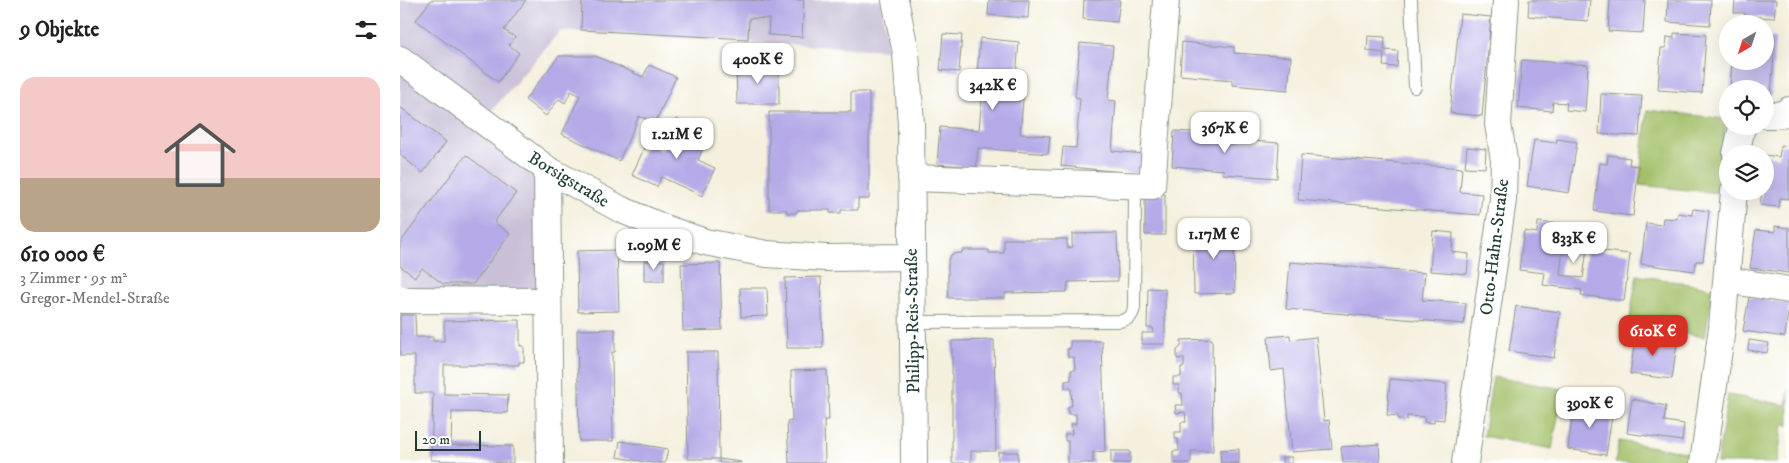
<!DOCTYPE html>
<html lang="de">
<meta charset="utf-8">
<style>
:root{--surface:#fff;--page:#f2f2f2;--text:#202124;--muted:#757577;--line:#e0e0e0;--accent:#d93025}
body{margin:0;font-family:"IM FELL DW Pica",serif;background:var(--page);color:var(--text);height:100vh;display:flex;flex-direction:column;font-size:19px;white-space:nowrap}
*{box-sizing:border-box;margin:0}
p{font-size:16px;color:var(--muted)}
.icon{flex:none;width:28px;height:28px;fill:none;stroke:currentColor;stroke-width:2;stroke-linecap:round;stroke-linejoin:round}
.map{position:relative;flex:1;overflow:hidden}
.side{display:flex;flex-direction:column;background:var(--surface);width:400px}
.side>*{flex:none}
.needle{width:32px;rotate:219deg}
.fabs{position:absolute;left:1319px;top:15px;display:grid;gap:10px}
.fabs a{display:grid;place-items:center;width:55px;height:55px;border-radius:50%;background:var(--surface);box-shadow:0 5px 20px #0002;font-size:25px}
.scale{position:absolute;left:15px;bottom:12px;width:66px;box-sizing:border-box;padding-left:5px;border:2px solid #1f3d34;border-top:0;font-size:14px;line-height:18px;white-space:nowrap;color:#1f3d34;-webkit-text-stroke:4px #fff;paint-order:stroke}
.price{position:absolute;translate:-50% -42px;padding:0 11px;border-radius:10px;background:#fff;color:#222;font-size:16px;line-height:32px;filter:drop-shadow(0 1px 2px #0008)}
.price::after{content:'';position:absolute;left:50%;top:30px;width:15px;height:11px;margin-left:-8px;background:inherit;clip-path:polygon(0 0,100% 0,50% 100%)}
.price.current{background:var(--accent);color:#fff}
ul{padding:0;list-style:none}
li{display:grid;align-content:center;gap:10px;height:265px;padding:0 20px}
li+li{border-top:1px solid var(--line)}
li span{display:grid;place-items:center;height:155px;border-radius:15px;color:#555}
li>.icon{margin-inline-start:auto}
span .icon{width:90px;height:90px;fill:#fffc;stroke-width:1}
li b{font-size:21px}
h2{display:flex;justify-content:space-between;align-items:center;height:60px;padding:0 20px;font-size:21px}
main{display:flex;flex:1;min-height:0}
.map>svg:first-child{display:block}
</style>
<main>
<section class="side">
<h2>9 Objekte<svg class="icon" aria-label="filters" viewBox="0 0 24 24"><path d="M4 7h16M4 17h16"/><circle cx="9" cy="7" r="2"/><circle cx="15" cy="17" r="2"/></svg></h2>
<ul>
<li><span style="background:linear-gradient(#f6c9c9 65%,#b9a48a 0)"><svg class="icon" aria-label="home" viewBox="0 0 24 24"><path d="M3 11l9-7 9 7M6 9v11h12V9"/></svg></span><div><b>610 000 €</b><p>3 Zimmer · 95 m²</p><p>Gregor-Mendel-Straße</p></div></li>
</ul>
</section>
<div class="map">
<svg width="1389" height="463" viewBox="0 0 1389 463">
<rect width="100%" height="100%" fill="#fff"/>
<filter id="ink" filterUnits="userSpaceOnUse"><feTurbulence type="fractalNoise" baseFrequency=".02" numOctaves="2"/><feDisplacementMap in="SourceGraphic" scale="10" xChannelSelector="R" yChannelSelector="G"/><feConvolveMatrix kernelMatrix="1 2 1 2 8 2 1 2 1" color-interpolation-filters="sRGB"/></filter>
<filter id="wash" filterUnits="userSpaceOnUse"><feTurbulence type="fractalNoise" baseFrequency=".0096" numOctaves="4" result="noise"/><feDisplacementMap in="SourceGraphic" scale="20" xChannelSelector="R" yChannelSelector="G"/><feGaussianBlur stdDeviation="1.12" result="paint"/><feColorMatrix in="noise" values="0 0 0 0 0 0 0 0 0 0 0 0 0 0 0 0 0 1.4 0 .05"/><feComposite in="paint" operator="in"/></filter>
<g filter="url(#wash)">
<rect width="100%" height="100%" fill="#f5f0de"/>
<path fill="#c9bfd7" d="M 0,0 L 481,0 L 488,50 L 160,31 L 76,129 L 135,172 L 141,295 L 0,295 Z"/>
<path fill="#a2c068" stroke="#607e4e" d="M 1247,110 L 1326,119 L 1319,193 L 1239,185 Z
M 1237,275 L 1313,288 L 1305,337 L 1229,324 Z
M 1093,377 L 1163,389 L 1152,449 L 1083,436 Z
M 1389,389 L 1389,425 L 1383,425 L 1377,463 L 1317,463 L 1328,395 L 1386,405 Z
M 1219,441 L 1297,454 L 1295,463 L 1215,463 Z"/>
<g id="blocks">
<path fill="#b5aae7" d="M 31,0 L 126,0 L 104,30 L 115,37 L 109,45 L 119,53 L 98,82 L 16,20 Z
M 182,0 L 349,0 L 370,2 L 370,0 L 404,0 L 402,37 L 368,35 L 369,19 L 349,18 L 348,39 L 181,30 Z
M 589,0 L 629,0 L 628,18 L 588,15 Z
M 684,0 L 720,0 L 717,22 L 683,19 Z
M 1129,0 L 1190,0 L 1188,21 L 1128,16 Z
M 1210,0 L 1245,0 L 1243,33 L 1208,31 Z
M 1268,0 L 1311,0 L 1310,25 L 1267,22 Z
M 1335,0 L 1376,0 L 1374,18 L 1345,16 L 1345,13 L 1334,13 Z
M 1060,14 L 1091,17 L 1082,116 L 1050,113 Z
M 1274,33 L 1306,35 L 1302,93 L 1258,90 L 1261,48 L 1266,48 L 1267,37 L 1274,38 Z
M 543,34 L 562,35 L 559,72 L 540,70 Z
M 968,36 L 985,37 L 984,50 L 998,51 L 997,67 L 983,66 L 984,53 L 967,51 Z
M 1365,37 L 1375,38 L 1371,97 L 1365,97 L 1365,89 L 1330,89 L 1332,61 L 1365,61 Z
M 580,38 L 619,42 L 615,89 L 624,89 L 620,134 L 650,136 L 648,154 L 578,148 L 576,167 L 537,164 L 540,127 L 579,130 L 583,86 L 576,86 Z
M 782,42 L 834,47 L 834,53 L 891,57 L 888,90 L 832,85 L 832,80 L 780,75 Z
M 680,43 L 713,46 L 708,100 L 716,101 L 712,151 L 744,154 L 742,174 L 661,166 L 663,147 L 676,148 L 680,98 L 675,97 Z
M 159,56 L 195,56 L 243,77 L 249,65 L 276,77 L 255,123 L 239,116 L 219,161 L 162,134 L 180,96 L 171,91 L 165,103 L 159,99 L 146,116 L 125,100 Z
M 1122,60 L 1188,65 L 1185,112 L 1166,110 L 1167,103 L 1153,102 L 1152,111 L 1118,108 Z
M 336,66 L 379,66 L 379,104 L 337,104 Z
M 451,92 L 469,92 L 469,199 L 458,199 L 458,210 L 441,210 L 441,213 L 430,213 L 430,210 L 397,210 L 397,213 L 387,213 L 387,210 L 369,210 L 369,112 L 451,112 Z
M 1201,94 L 1242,96 L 1239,136 L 1199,134 Z
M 0,107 L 46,142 L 23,173 L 0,155 Z
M 276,119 L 309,134 L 298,160 L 315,168 L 302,196 L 261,177 L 257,187 L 232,175 L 246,144 L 262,151 Z
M 774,131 L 826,134 L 826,139 L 879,143 L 877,178 L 823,174 L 824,170 L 772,166 Z
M 1157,139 L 1177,142 L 1169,193 L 1127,186 L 1134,140 L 1156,143 Z
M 1381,145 L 1389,146 L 1389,199 L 1380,198 L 1379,207 L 1360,205 L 1362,191 L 1365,191 L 1365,155 L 1379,157 Z
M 1067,147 L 1086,149 L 1085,168 L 1065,167 Z
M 66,155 L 116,193 L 94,222 L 110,234 L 73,284 L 43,284 L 22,268 L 15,277 L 0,266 L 0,243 Z
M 901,155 L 1062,168 L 1060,192 L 1082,194 L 1080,215 L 898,200 Z
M 1208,155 L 1230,158 L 1229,165 L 1239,166 L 1233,216 L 1194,211 L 1200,163 L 1207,164 Z
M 745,194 L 765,194 L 765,235 L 745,235 Z
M 1293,209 L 1309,211 L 1303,261 L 1296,261 L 1295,271 L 1241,264 L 1246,223 L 1262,225 L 1263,218 L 1277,219 L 1278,213 L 1292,215 Z
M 1138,222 L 1166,225 L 1160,275 L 1183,278 L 1187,249 L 1230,254 L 1224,301 L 1181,295 L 1182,290 L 1143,285 L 1145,273 L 1119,270 L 1124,231 L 1137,233 Z
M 834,226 L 835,293 L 794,294 L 793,227 Z
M 1375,226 L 1389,228 L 1389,273 L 1350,268 L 1356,230 L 1375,232 Z
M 1033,231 L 1053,233 L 1052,252 L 1069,254 L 1067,274 L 1030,271 Z
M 717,233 L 718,281 L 668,282 L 667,292 L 605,293 L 605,298 L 548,298 L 548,260 L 552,254 L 562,253 L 562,250 L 589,250 L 589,253 L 604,253 L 604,239 L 667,239 L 667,248 L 672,247 L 672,234 Z
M 217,250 L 219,311 L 178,312 L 177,251 Z
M 244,261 L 264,261 L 264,281 L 244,281 Z
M 890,262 L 1025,273 L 1022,300 L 1066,303 L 1064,324 L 886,309 Z
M 320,263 L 322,330 L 283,331 L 281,264 Z
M 421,277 L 423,348 L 387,348 L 385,278 Z
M 340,288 L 367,288 L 368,316 L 341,317 Z
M 748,288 L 765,289 L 765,344 L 742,344 L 742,333 L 754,333 L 753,328 L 747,328 Z
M 1349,297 L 1389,303 L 1385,337 L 1343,331 Z
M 1116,306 L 1160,312 L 1154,358 L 1109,351 Z
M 0,315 L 15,315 L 16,337 L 33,337 L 33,341 L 44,341 L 44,321 L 120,320 L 120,346 L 124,346 L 124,362 L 119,362 L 119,365 L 44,365 L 44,394 L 108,395 L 107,413 L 52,412 L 51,445 L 113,446 L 113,463 L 31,460 L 33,393 L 15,393 L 15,356 L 0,356 Z
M 215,329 L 215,352 L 212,352 L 213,441 L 179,441 L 177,330 Z
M 1236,332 L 1256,335 L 1255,340 L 1277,343 L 1272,379 L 1230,374 Z
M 890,335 L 890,340 L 916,337 L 924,421 L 929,420 L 932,449 L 892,452 L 884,369 L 871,371 L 868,337 Z
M 812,339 L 813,451 L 791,451 L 791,463 L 773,463 L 773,451 L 779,451 L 778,439 L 775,439 L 775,432 L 781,432 L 781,422 L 786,422 L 785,412 L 776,413 L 775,405 L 783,405 L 782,393 L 779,393 L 779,385 L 773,385 L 773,377 L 781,377 L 781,367 L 784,367 L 784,358 L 777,359 L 777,350 L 781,347 L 781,340 Z
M 594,340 L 596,451 L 571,451 L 571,463 L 552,463 L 552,341 Z
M 1349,340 L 1369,343 L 1367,353 L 1348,350 Z
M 670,341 L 702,341 L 705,451 L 693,452 L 693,463 L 668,463 L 668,441 L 665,441 L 665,434 L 672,434 L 671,424 L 676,424 L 676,414 L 668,414 L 668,406 L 672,406 L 671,388 L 665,388 L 665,381 L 671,380 L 671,370 L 675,370 L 674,357 L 668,357 L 667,349 L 670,349 Z
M 286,352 L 318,352 L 319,459 L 288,459 Z
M 427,370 L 429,420 L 424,420 L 425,463 L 389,463 L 387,422 L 392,421 L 391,371 Z
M 990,379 L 1047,384 L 1044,420 L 1034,419 L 1034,423 L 1024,422 L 1025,417 L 1007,416 L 1007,420 L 998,419 L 998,416 L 987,415 Z
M 1232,399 L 1266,406 L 1264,421 L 1284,424 L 1282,441 L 1227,433 Z
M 1174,404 L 1213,410 L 1206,455 L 1168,449 Z
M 220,441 L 268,449 L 265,463 L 251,463 L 217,457 Z
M 979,444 L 980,463 L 943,463 L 941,447 Z
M 839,449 L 839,463 L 821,463 L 820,450 Z
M 711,451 L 730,451 L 730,463 L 711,463 Z
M 598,452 L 618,452 L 618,463 L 598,463 Z
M 882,457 L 892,457 L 892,463 L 882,463 Z
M 319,459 L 341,462 L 341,463 L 319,463 Z"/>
</g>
</g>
<g filter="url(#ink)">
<use href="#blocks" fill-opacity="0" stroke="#8a9689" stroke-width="1"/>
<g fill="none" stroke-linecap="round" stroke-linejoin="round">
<g stroke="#8a9689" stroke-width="14">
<path id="service" d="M 1011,0 L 1015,87
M 512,322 L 720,321 C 729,319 732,317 734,308 L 735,194"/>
</g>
<g stroke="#8a9689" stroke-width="28">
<path id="minor" d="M 495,0 L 506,53 L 511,124 L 514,463
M 0,59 L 147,169 L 220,209 L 267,229 L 305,242 L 367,254 L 426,258 L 511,257
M 1365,115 C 1373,115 1383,116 1389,110
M 1336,154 L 1341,131 L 1343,126
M 147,169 L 150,463
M 511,178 L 752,186 L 766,0
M 1327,280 L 1389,290
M 0,300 L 148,301
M 1065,463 L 1103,200 L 1104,160 L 1098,124 L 1106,0
M 1303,463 L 1322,328 L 1334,191"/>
</g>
<use href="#service" stroke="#fff" stroke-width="12"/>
<use href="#minor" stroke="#fff" stroke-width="26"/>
</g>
</g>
<g text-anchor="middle" stroke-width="4" stroke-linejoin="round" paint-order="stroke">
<g font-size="18" fill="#1f3d34" stroke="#fff">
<text transform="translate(169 179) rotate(31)" y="6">Borsigstraße</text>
<text transform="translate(1094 247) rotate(-83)" y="6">Otto-Hahn-Straße</text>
<text transform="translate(512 321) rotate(-91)" y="6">Philipp-Reis-Straße</text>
</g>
</g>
</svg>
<div class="fabs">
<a><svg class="needle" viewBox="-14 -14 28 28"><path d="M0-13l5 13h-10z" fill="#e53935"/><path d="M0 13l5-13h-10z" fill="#757577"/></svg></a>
<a><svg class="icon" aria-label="locate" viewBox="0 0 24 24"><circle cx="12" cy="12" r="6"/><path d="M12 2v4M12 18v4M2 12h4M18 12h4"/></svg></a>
<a><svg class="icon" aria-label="layers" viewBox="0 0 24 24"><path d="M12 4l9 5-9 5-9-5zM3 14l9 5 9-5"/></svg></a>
</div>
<div class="scale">20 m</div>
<b class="price" style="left:358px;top:85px">400K €</b>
<b class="price" style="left:593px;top:111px">342K €</b>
<b class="price" style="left:825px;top:154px">367K €</b>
<b class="price" style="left:277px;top:160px">1.21M €</b>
<b class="price" style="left:814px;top:260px">1.17M €</b>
<b class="price" style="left:1174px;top:264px">833K €</b>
<b class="price" style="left:254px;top:271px">1.09M €</b>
<b class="price current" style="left:1253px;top:357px">610K €</b>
<b class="price" style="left:1190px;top:429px">390K €</b>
</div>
</main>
